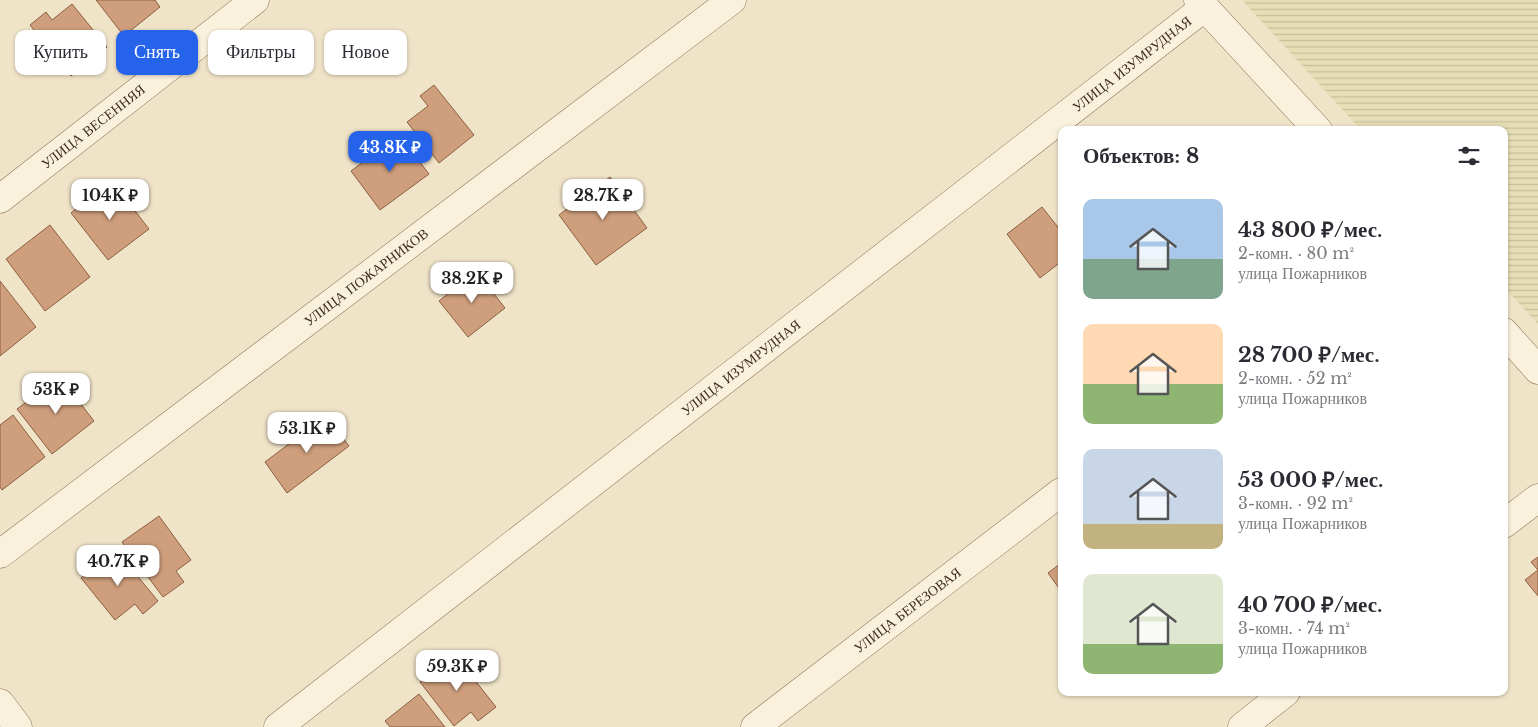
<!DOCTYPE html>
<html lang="ru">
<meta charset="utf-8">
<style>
:root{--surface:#fff;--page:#f2f2f3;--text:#2b2b33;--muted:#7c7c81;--accent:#2563eb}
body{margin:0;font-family:"Libre Baskerville",serif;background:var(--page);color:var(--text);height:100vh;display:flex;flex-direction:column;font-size:19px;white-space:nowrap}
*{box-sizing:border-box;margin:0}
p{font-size:16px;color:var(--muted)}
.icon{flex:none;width:28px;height:28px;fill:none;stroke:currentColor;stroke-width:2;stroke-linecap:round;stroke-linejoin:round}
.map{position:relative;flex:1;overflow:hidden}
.side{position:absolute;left:1058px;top:126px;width:450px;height:570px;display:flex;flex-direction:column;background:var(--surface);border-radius:10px;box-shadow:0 1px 4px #0004}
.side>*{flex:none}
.top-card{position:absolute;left:15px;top:30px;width:475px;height:45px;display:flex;gap:10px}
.price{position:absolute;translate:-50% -42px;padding:0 11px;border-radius:10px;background:#fff;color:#222;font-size:16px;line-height:32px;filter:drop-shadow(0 1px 2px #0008)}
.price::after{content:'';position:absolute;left:50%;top:30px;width:15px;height:11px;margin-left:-8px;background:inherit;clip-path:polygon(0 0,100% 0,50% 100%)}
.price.selected{background:var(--accent);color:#fff}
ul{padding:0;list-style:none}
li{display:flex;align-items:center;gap:15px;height:125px;padding:0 25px}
li span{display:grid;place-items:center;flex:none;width:140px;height:100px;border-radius:10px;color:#555}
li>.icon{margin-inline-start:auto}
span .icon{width:60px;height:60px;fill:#fffc;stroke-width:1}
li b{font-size:21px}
h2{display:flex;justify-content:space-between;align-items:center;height:60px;padding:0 25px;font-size:21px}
.tag{padding:0 18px;border-radius:10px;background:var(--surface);box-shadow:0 1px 4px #0004;font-size:18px;line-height:45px}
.tag.selected{background:var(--accent);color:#fff}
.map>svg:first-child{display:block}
</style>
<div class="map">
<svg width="1538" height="727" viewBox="0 0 1538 727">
<defs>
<pattern id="farmland-rules" width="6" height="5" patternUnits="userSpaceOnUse" patternTransform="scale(1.25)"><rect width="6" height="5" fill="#e6deb5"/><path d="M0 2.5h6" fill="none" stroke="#c6bf9b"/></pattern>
</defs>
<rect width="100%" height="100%" fill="#f0e4c8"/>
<path fill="url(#farmland-rules)" d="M 1242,0 L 1538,0 L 1538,324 L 1504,287 L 1504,130 L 1361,130 Z"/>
<path fill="#cf9f7d" stroke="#8d5f41" d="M 96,0 L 155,0 L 160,7 L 124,36 Z
M 72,4 L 107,47 L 71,76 L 30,25 L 46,12 L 52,20 Z
M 434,85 L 474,135 L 439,163 L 407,122 L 428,106 L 420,96 Z
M 399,135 L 429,174 L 380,210 L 351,171 Z
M 610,177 L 647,228 L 596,265 L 559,215 Z
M 112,181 L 149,229 L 108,260 L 71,213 Z
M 1042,207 L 1061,231 L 1061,268 L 1058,264 L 1040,278 L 1007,234 Z
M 50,225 L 90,277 L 45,311 L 6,259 Z
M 476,271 L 505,308 L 468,337 L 439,301 Z
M 0,281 L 36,327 L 0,356 Z
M 60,377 L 94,421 L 52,454 L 17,409 Z
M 13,415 L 45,457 L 2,490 L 0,487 L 0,425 Z
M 326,416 L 349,446 L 287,493 L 265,462 Z
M 159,516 L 191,560 L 176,571 L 184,582 L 163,597 L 122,542 Z
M 116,550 L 158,601 L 143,614 L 135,604 L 115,620 L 81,578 Z
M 1538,557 L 1538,570 L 1531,562 Z
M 1061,563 L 1061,591 L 1048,573 Z
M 1538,570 L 1538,596 L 1525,580 Z
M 455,655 L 496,707 L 478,721 L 471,712 L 454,726 L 420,682 Z
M 419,694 L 445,727 L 390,727 L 385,721 Z"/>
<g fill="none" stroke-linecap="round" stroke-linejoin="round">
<g stroke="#8d765c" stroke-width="29">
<g id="minor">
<path d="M 1198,0 L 1318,130"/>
<path id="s1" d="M 0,199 L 255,0"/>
<path d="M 1504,332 L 1538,370"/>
<path d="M 1504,524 L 1538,498"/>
<path id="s2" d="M 0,554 L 732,0"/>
<path d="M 0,703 L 18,727"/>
<path id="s3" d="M 278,727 L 1205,7"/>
<path id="s4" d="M 755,727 L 1061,492"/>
<path d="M 1242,727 L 1286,692"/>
</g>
</g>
<use href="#minor" stroke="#faf1dc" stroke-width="28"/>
</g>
<g text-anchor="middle" stroke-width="4" stroke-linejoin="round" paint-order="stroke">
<g font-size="14" fill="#3d2e20" stroke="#f7eed8">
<text dy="5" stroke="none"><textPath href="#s3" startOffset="1081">УЛИЦА ИЗУМРУДНАЯ</textPath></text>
<text dy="5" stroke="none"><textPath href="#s1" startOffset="118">УЛИЦА ВЕСЕННЯЯ</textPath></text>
<text dy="5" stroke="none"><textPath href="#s2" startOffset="459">УЛИЦА ПОЖАРНИКОВ</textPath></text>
<text dy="5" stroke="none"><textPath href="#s3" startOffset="586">УЛИЦА ИЗУМРУДНАЯ</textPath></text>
<text dy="5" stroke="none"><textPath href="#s4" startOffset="192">УЛИЦА БЕРЕЗОВАЯ</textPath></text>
</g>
</g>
</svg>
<b class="price selected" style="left:390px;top:173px">43.8K ₽</b>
<b class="price" style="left:110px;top:221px">104K ₽</b>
<b class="price" style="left:603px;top:221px">28.7K ₽</b>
<b class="price" style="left:472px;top:304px">38.2K ₽</b>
<b class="price" style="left:56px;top:415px">53K ₽</b>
<b class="price" style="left:307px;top:454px">53.1K ₽</b>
<b class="price" style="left:118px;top:587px">40.7K ₽</b>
<b class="price" style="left:457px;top:692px">59.3K ₽</b>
<div class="top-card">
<a class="tag">Купить</a>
<a class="tag selected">Снять</a>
<a class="tag">Фильтры</a>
<a class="tag">Новое</a>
</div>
<section class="side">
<h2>Объектов: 8<svg class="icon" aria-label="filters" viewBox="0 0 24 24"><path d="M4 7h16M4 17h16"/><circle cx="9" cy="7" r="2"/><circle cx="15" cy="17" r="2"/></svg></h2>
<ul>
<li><span style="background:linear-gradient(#a9c7e8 60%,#7fa58c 0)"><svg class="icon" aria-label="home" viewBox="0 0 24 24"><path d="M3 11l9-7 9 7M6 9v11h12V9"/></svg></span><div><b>43 800 ₽/мес.</b><p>2-комн. · 80 m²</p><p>улица Пожарников</p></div></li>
<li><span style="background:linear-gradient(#ffd9b3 60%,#8fb573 0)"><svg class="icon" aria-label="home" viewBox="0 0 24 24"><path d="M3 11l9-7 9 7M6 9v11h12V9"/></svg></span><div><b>28 700 ₽/мес.</b><p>2-комн. · 52 m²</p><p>улица Пожарников</p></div></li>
<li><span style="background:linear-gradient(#c9d6e8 75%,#c2b280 0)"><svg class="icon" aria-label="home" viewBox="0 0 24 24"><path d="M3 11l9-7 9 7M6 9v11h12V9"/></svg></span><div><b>53 000 ₽/мес.</b><p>3-комн. · 92 m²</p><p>улица Пожарников</p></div></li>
<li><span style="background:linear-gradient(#dfe7d0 70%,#8fb573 0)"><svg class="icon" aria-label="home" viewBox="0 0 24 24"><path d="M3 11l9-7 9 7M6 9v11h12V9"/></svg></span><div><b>40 700 ₽/мес.</b><p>3-комн. · 74 m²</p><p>улица Пожарников</p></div></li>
</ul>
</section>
</div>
